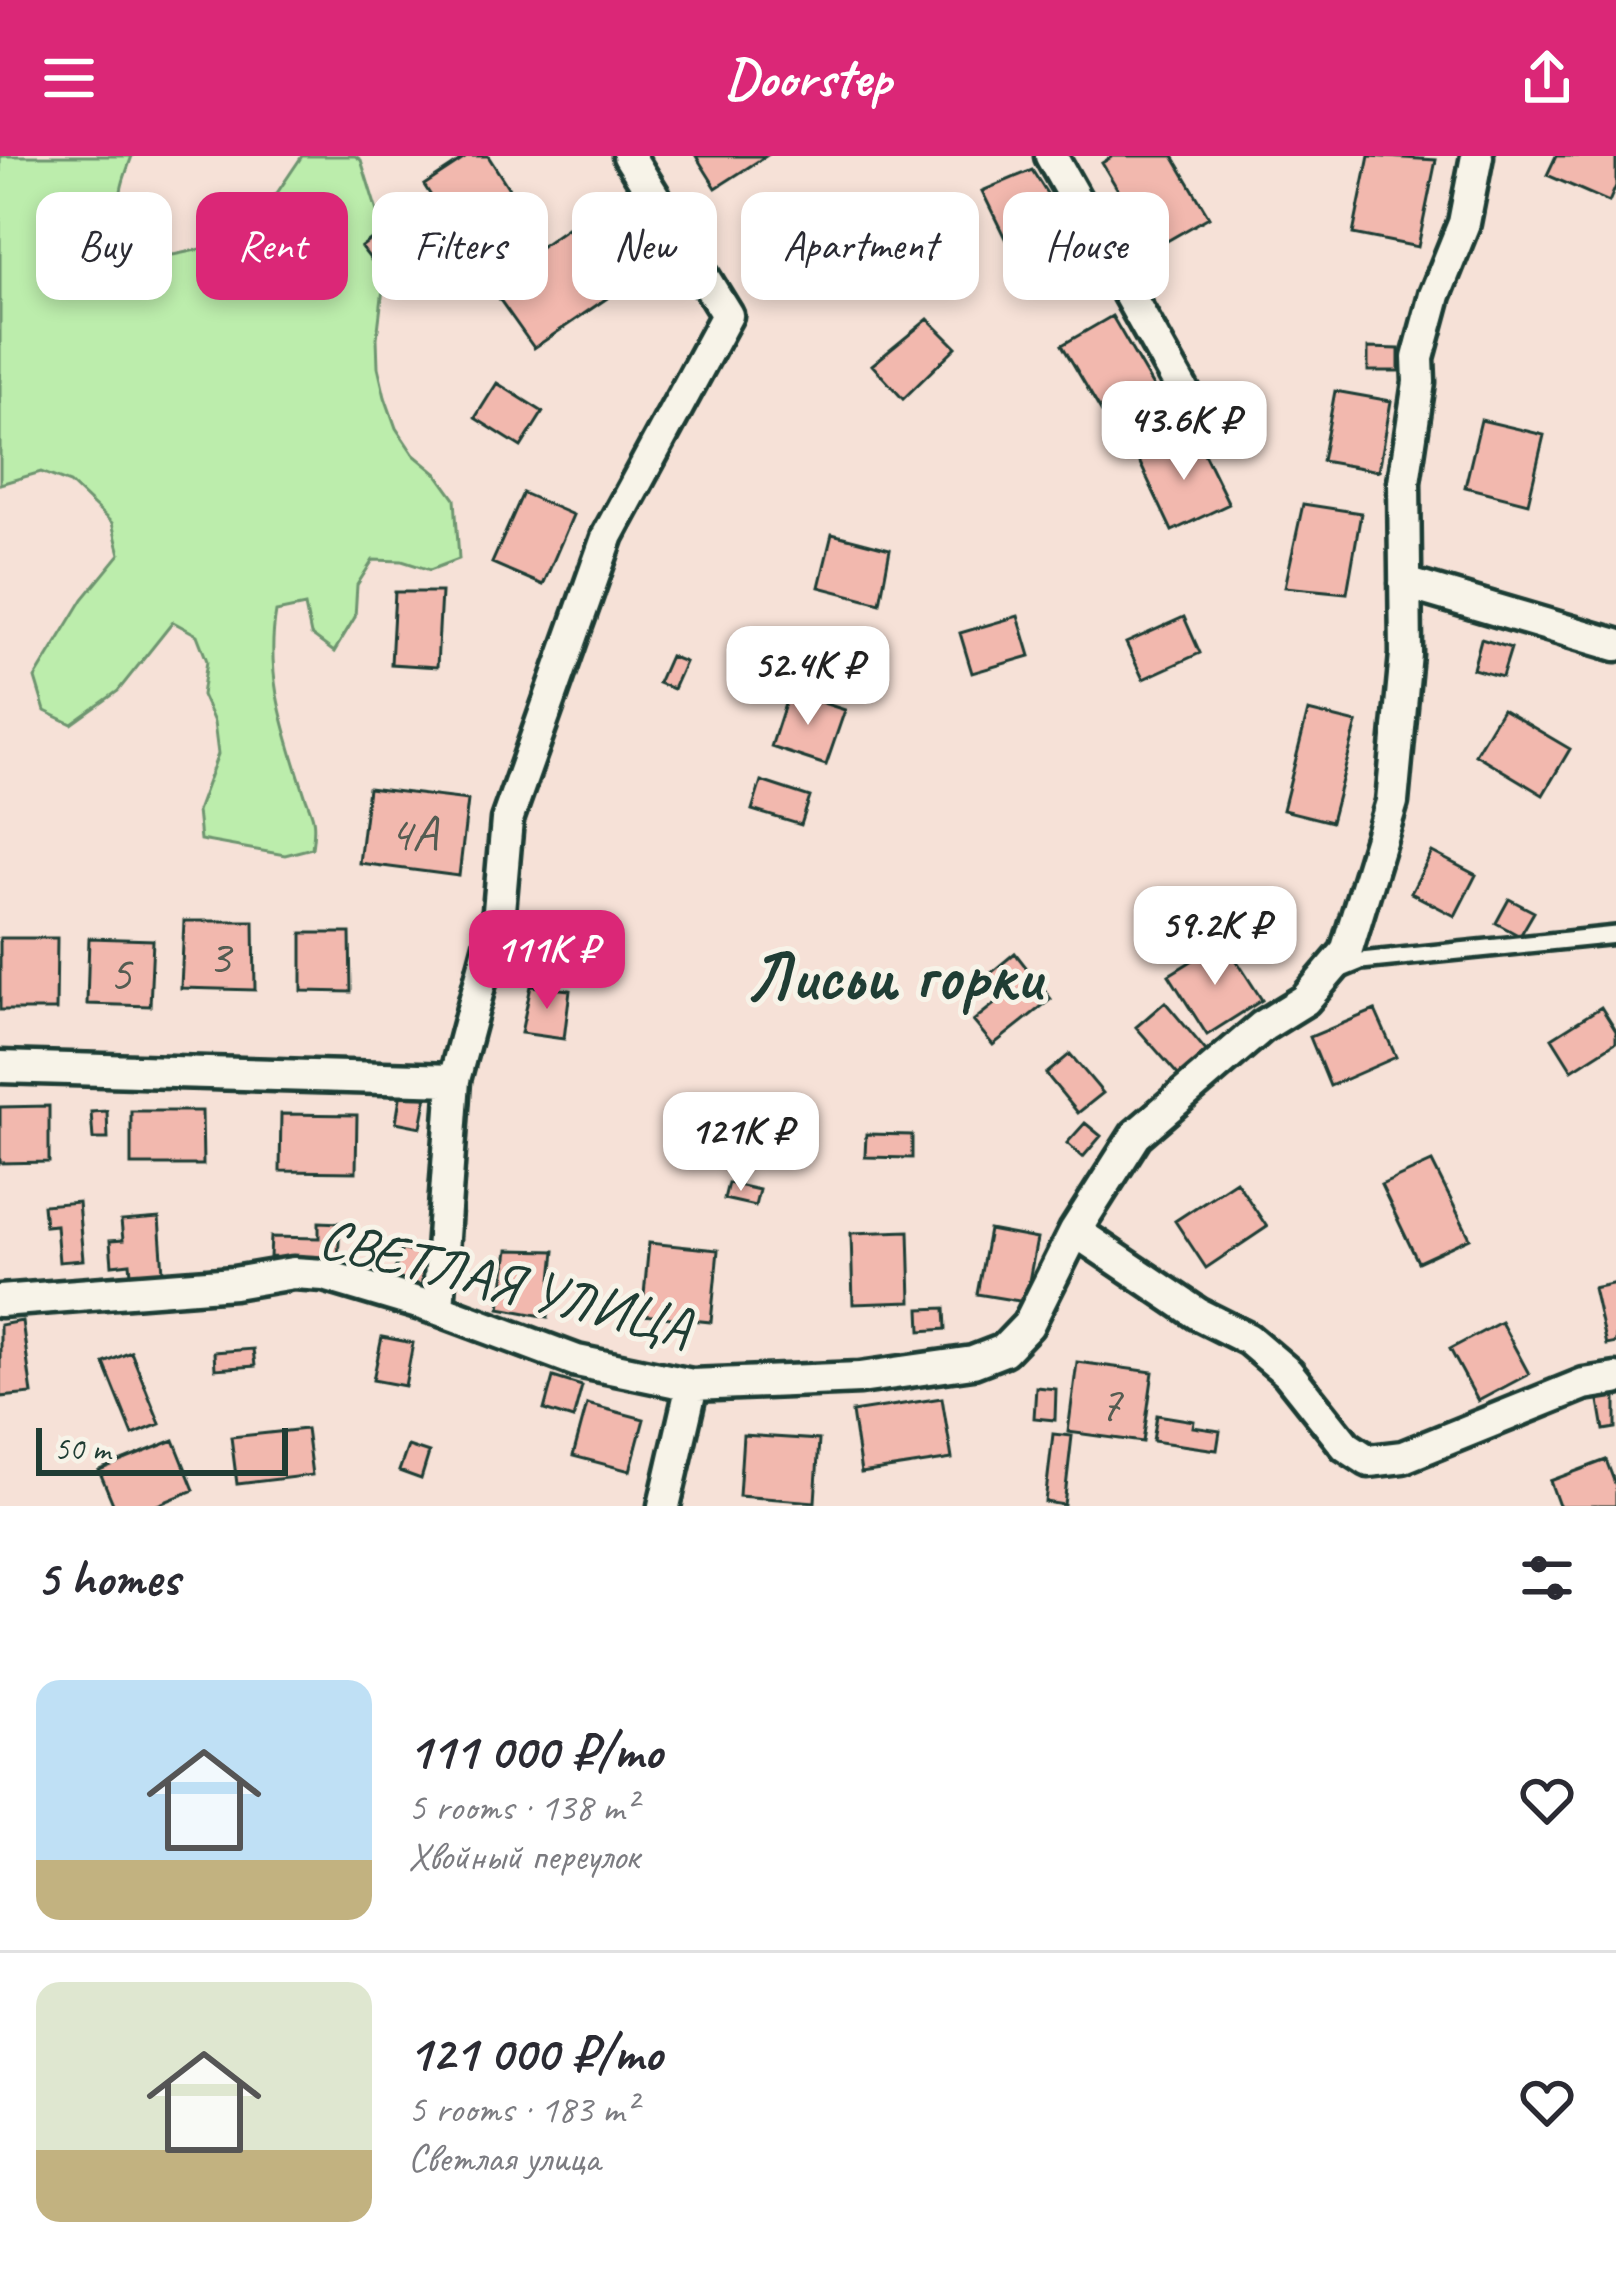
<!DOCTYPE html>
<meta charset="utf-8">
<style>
:root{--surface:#fff;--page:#f7f7f7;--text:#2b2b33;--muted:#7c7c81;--line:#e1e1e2;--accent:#db2777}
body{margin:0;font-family:Caveat,sans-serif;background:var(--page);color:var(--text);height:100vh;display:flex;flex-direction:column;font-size:45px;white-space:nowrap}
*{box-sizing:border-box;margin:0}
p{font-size:39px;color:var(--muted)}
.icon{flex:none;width:66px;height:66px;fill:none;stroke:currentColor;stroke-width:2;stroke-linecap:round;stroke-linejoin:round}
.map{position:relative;height:1350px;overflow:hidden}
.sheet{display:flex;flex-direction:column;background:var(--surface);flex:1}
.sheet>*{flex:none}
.banner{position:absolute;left:36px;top:36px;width:1545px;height:108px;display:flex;gap:24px}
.scale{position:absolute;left:36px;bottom:30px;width:252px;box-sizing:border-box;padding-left:12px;border:6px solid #1f3d34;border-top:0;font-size:33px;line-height:42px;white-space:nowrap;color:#1f3d34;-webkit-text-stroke:9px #f7f3e8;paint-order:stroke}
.price{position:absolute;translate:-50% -102px;padding:0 27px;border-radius:24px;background:#fff;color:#222;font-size:39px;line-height:78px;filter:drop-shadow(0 3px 6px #0008)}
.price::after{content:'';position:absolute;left:50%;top:72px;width:36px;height:27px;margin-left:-18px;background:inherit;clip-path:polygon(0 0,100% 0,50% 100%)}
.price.active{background:var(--accent);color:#fff}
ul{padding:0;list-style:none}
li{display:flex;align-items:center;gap:36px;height:300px;padding:0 36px}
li+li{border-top:3px solid var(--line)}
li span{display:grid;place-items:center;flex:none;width:336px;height:240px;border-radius:24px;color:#555}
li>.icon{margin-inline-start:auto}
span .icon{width:144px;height:144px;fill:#fffc;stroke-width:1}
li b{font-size:51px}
h2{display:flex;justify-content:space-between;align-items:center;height:144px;padding:0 36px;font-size:51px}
.chip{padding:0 42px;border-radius:24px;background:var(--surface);box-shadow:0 6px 18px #0003;font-size:42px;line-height:108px}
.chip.active{background:var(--accent);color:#fff}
header{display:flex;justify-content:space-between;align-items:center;height:156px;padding:0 36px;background:var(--accent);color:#fff;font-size:54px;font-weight:600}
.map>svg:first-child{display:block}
</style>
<header><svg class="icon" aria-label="menu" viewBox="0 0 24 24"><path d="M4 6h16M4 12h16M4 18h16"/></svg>Doorstep<svg class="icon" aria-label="share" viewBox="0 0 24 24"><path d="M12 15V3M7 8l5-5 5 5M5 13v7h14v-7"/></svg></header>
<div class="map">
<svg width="1616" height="1350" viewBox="0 0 1616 1350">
<rect width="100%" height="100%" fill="#f6e1d7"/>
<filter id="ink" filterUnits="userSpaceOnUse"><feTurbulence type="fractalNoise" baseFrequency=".00833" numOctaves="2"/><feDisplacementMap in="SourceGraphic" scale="24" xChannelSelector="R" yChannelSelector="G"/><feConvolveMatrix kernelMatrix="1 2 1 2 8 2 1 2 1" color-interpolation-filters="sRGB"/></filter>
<g filter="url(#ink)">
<path fill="#bcedac" stroke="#6e9570" stroke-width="3" d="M 0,0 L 132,0 C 118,38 114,50 132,87 L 173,99 L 206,92 L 236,79 L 277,37 L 302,0 L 355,0 L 361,4 L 388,91 L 377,182 L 378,211 L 385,241 L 396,272 L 414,299 L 437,318 L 455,343 L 459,403 L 430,414 L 402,405 L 373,404 L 357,429 L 355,461 L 334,496 L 311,479 L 305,450 L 276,456 C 265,518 284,572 302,630 C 311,661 317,657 312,692 L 285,699 L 200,684 L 197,655 L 218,598 L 214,566 L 202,539 L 207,505 L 197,479 L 173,466 L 118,535 L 72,568 L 45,555 L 35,522 L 83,443 L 120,398 L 112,367 L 70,327 L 41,316 L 0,328 Z"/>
<path fill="#f2b8ae" stroke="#1f3d34" stroke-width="3" d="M 468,0 L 488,0 L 531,67 L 473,105 L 424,29 Z
M 696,0 L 766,0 L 716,32 Z
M 1113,0 L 1173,0 L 1209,61 L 1153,93 L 1102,7 Z
M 1369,0 L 1436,4 L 1418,91 L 1353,78 Z
M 1556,0 L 1616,0 L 1616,30 L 1609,46 L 1547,19 Z
M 1032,14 L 1077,85 L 1022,117 L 982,35 Z
M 387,71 L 408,98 L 383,119 L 361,91 Z
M 567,72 L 613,138 L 534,192 L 488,127 Z
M 866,89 L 887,114 L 868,131 L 847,106 Z
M 1112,160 L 1158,239 L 1108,267 L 1062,189 Z
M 928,163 L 956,191 L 903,243 L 872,209 Z
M 1368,192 L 1399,193 L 1399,215 L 1368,215 Z
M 497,227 L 543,256 L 521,291 L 475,262 Z
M 1335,235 L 1391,245 L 1379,315 L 1322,305 Z
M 1481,264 L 1544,279 L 1528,347 L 1465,331 Z
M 1195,279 L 1229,348 L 1172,375 L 1139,305 Z
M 523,337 L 573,359 L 543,429 L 492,407 Z
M 1303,348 L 1361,357 L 1347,437 L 1285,431 Z
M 832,378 L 890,393 L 880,447 L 819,431 Z
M 395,436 L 441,436 L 437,511 L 391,508 Z
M 1018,460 L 1030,500 L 972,517 L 960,477 Z
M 1184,461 L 1200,497 L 1143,523 L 1126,487 Z
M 1481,483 L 1511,492 L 1502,521 L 1473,513 Z
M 670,500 L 685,506 L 673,533 L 658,527 Z
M 789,536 L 845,554 L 826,609 L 771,591 Z
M 1502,553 L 1570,593 L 1543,639 L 1475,598 Z
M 1308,555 L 1357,567 L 1331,666 L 1283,654 Z
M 761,625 L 810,641 L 801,669 L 752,654 Z
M 368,632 L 468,644 L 459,720 L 359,707 Z
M 1432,696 L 1476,719 L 1455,760 L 1411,737 Z
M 1509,743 L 1534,756 L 1520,780 L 1496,767 Z
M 184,765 L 254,765 L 255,834 L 181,832 Z
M 302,777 L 350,777 L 351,836 L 302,835 Z
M 0,782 L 57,782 L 56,854 L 0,854 Z
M 89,782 L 153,784 L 150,850 L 87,848 Z
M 1224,785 L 1262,844 L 1207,879 L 1169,819 Z
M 1015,797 L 1051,843 L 993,889 L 973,865 L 1002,842 L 986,821 Z
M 531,830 L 570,834 L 564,883 L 521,877 Z
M 1165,846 L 1207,896 L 1179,920 L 1136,871 Z
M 1601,851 L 1616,875 L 1616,886 L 1572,914 L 1552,882 Z
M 1375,854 L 1396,901 L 1330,930 L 1310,881 Z
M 1070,898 L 1103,937 L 1078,957 L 1046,918 Z
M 402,930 L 428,934 L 421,971 L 396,966 Z
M 49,950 L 49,1006 L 0,1007 L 0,951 Z
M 107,955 L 108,983 L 93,983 L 91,956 Z
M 131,955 L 202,955 L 203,1009 L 131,1009 Z
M 281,958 L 357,959 L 356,1016 L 280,1015 Z
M 1085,967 L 1101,980 L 1083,1001 L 1067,987 Z
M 866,978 L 912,979 L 912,1002 L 865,1001 Z
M 1432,1006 L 1470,1082 L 1418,1106 L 1381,1029 Z
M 1236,1025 L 1267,1071 L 1206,1112 L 1175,1065 Z
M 728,1027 L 759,1034 L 755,1050 L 724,1043 Z
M 78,1046 L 83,1104 L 59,1106 L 56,1069 L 45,1070 L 43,1049 Z
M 159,1062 L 163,1116 L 131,1118 L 130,1107 L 112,1109 L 110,1085 L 123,1084 L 121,1065 Z
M 319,1066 L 340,1067 L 338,1104 L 270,1101 L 271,1081 L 319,1082 Z
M 989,1074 L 1037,1083 L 1025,1146 L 977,1138 Z
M 909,1075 L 911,1146 L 853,1148 L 851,1077 Z
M 649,1087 L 718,1094 L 711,1166 L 642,1159 Z
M 402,1093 L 438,1105 L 427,1137 L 391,1126 Z
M 508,1094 L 555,1095 L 548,1161 L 500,1152 Z
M 1616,1127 L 1616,1187 L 1606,1189 L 1593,1132 Z
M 945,1152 L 946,1173 L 921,1175 L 920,1153 Z
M 22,1165 L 32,1238 L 0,1241 L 0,1169 Z
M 1501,1166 L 1529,1218 L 1478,1245 L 1450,1193 Z
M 382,1181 L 413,1187 L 405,1230 L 373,1224 Z
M 253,1193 L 255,1210 L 215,1213 L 214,1196 Z
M 131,1196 L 160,1268 L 133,1279 L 104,1207 Z
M 1077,1206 L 1153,1216 L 1143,1286 L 1068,1276 Z
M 553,1221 L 582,1230 L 573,1263 L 544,1254 Z
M 1036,1231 L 1056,1233 L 1055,1264 L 1034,1262 Z
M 1616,1236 L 1616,1272 L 1604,1274 L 1598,1239 Z
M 942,1242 L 952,1303 L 861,1317 L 852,1256 Z
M 587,1248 L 644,1263 L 630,1315 L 573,1300 Z
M 1157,1259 L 1194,1265 L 1193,1271 L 1220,1275 L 1217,1294 L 1153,1285 Z
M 306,1273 L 312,1319 L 237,1328 L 231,1281 Z
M 1053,1278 L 1072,1280 L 1064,1349 L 1045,1346 Z
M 743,1279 L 819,1284 L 815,1346 L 739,1340 Z
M 174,1284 L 194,1334 L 155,1350 L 114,1350 L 99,1314 Z
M 408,1290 L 429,1297 L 421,1323 L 399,1315 Z
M 1606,1304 L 1616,1330 L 1616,1350 L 1559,1350 L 1550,1325 Z"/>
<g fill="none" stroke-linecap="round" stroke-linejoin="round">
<g stroke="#1f3d34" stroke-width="24">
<path id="lane" d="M 1339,814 L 1361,805 L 1616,779"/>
</g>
<g stroke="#1f3d34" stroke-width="39">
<path id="street" d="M 1051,0 L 1191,249
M 1405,427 L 1616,489
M 0,911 L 454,924
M 1075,1075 L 1198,1158 L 1248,1183 L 1288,1217 L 1346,1290 L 1369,1305 L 1403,1301 L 1584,1228 L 1616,1223
M 0,1145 L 234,1127 L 293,1117 L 324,1119 L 438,1153 L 577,1205 L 692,1229 L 860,1222 L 973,1206 L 1004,1194 L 1028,1169 L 1075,1075 L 1136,979 L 1263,870 L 1305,844 L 1346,796 L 1392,646 L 1406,498 L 1404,326 L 1419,226 L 1418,202 L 1435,139 L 1464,67 L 1477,0
M 438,1153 L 454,924 L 499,755 L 507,664 L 608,379 L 727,159 L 629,0
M 664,1350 L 692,1229"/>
</g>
<use href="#lane" stroke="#f7f3e8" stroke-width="15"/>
<use href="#street" stroke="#f7f3e8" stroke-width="30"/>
</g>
</g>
<g text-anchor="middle" stroke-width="10" stroke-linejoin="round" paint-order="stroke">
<g font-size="51" fill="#545c52">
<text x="413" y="694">4А</text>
<text x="219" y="817">3</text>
<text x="120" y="834">5</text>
<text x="1110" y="1264">7</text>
</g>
<g font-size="57" fill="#1f3d34" stroke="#f7f3e8">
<text transform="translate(506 1125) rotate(14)" y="20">СВЕТЛАЯ УЛИЦА</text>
</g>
<g font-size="69" font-weight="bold" fill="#1f3d34" stroke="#f7f3e8">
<text x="893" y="843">Лисьи горки</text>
</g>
</g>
</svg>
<div class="scale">50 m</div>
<b class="price" style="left:1184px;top:327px">43.6K ₽</b>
<b class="price" style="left:808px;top:572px">52.4K ₽</b>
<b class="price" style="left:1215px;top:832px">59.2K ₽</b>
<b class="price active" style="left:547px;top:856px">111K ₽</b>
<b class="price" style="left:741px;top:1038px">121K ₽</b>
<div class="banner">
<a class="chip">Buy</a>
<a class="chip active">Rent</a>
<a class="chip">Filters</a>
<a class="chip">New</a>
<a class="chip">Apartment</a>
<a class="chip">House</a>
</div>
</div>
<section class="sheet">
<h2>5 homes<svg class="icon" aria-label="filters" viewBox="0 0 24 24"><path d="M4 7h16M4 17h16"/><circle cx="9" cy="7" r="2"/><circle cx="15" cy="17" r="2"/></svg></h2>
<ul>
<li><span style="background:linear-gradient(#bfe0f5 75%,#c2b280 0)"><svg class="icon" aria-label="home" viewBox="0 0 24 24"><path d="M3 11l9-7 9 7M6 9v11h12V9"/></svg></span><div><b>111 000 ₽/mo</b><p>5 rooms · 138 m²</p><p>Хвойный переулок</p></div><svg class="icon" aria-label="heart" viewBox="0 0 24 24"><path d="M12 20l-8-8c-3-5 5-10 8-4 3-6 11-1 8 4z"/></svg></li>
<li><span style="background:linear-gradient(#dfe7d0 70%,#c2b280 0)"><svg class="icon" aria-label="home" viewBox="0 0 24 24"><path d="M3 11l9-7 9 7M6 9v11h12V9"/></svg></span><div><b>121 000 ₽/mo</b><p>5 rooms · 183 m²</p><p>Светлая улица</p></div><svg class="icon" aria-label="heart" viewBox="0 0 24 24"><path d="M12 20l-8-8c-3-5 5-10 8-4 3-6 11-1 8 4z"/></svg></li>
</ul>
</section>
